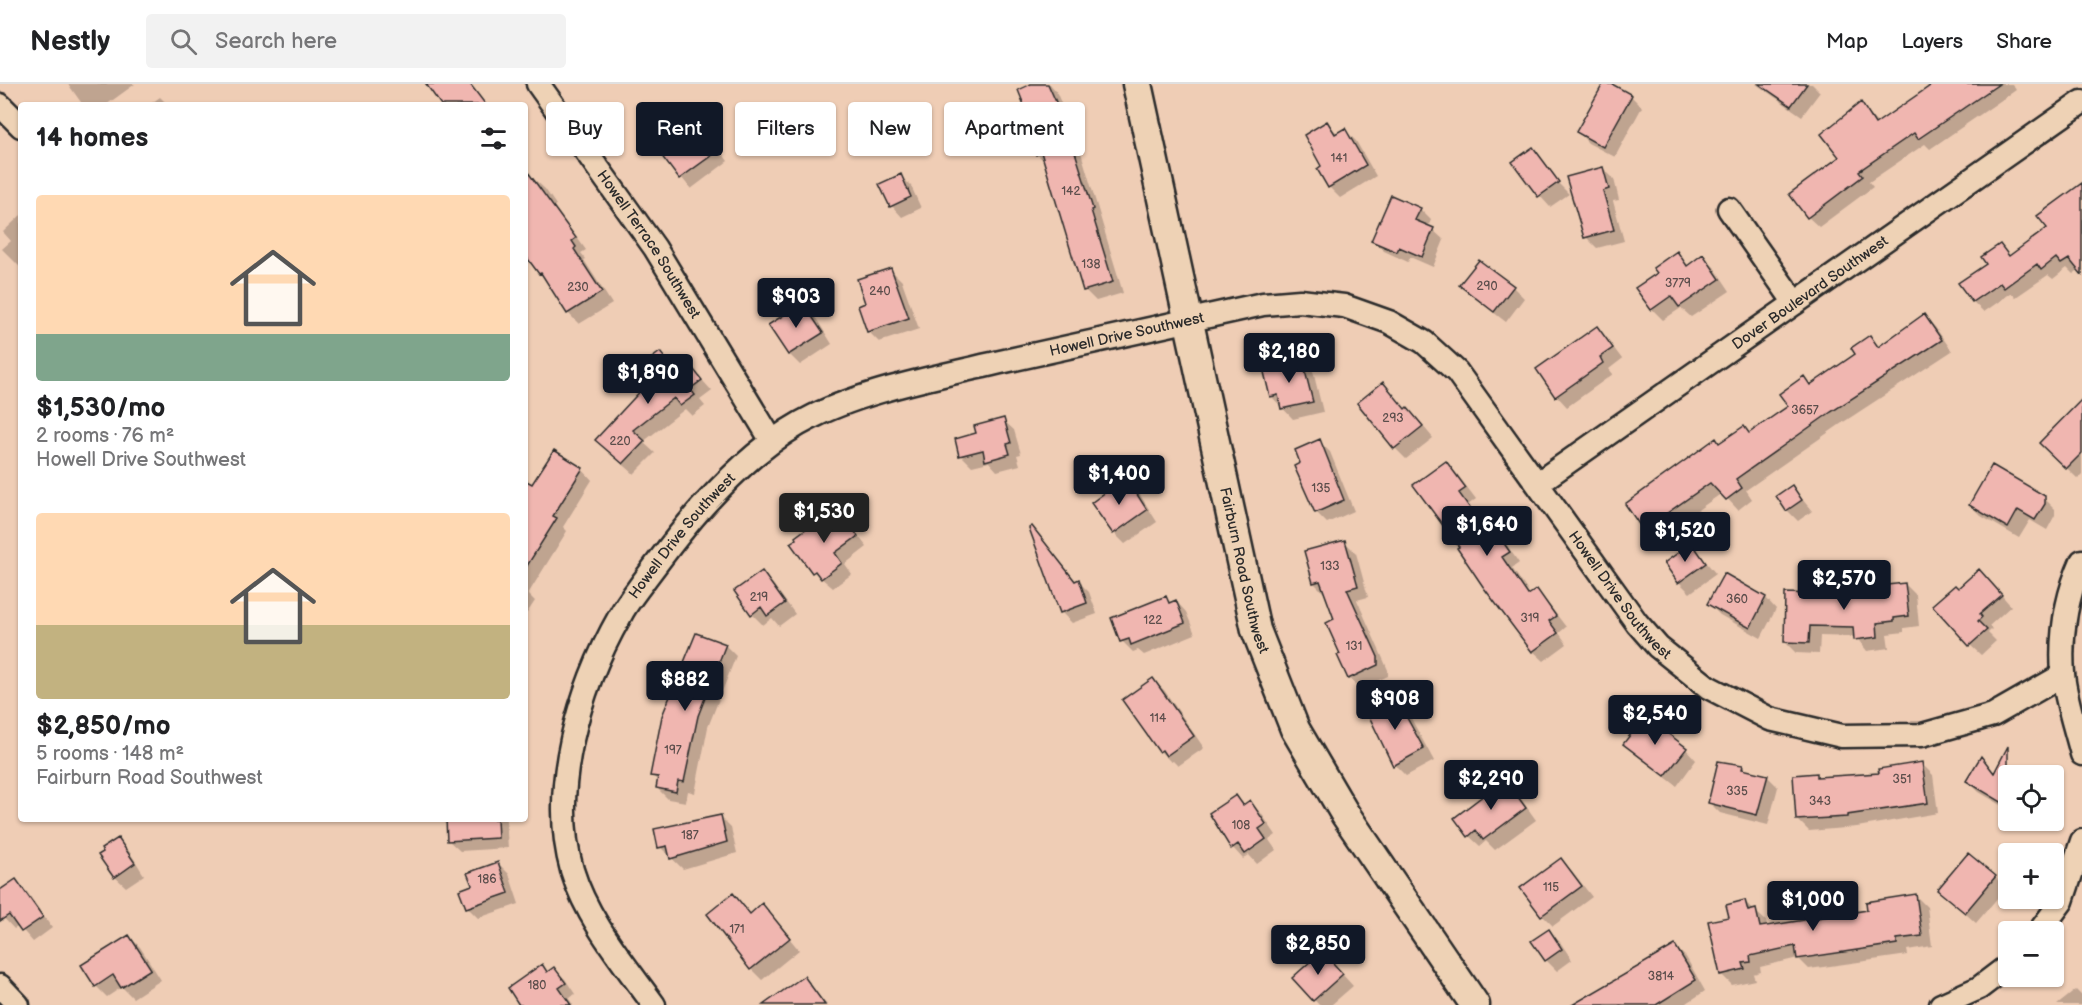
<!DOCTYPE html>
<meta charset="utf-8">
<style>
:root{--surface:#fff;--page:#f2f2f2;--text:#202124;--muted:#757577;--line:#e0e0e0;--accent:#111827}
body{margin:0;font-family:"Balsamiq Sans",sans-serif;background:var(--page);color:var(--text);height:100vh;display:flex;flex-direction:column;font-size:22px;white-space:nowrap}
*{box-sizing:border-box;margin:0}
p{font-size:20px;color:var(--muted)}
.icon{flex:none;width:33px;height:33px;fill:none;stroke:currentColor;stroke-width:2;stroke-linecap:round;stroke-linejoin:round}
.map{position:relative;flex:1;overflow:hidden}
.panel{position:absolute;left:18px;top:18px;width:510px;height:720px;display:flex;flex-direction:column;background:var(--surface);border-radius:6px;box-shadow:0 2px 4px #0004}
.panel>*{flex:none}
.banner{position:absolute;left:546px;top:18px;width:570px;height:54px;display:flex;gap:12px}
.tools{position:absolute;left:1998px;top:681px;display:grid;gap:12px}
.tools a{display:grid;place-items:center;width:66px;height:66px;border-radius:6px;background:var(--surface);box-shadow:0 2px 4px #0004;font-size:30px}
.price{position:absolute;translate:-50% -51px;padding:0 14px;border-radius:6px;background:var(--accent);color:#fff;font-size:20px;line-height:39px;filter:drop-shadow(0 2px 3px #0008)}
.price::after{content:'';position:absolute;left:50%;top:36px;width:18px;height:14px;margin-left:-9px;background:inherit;clip-path:polygon(0 0,100% 0,50% 100%)}
.price.current{background:#222;color:#fff}
ul{padding:0;list-style:none}
li{display:grid;align-content:center;gap:12px;height:318px;padding:0 18px}
li span{display:grid;place-items:center;height:186px;border-radius:6px;color:#555}
li>.icon{margin-inline-start:auto}
span .icon{width:108px;height:108px;fill:#fffc;stroke-width:1}
li b{font-size:26px}
h2{display:flex;justify-content:space-between;align-items:center;height:72px;padding:0 18px;font-size:26px}
.pill{padding:0 21px;border-radius:6px;background:var(--surface);box-shadow:0 2px 4px #0004;font-size:21px;line-height:54px}
.pill.current{background:var(--accent);color:#fff}
header{display:flex;align-items:center;gap:36px;box-sizing:border-box;height:84px;padding:0 30px;background:var(--surface);border-bottom:2px solid var(--line)}
header strong{font-size:28px}
nav{display:flex;gap:33px;margin-inline-start:auto;font-size:21px}
.search{width:420px;height:54px;background:var(--page);display:flex;align-items:center;gap:15px;box-sizing:border-box;padding:0 21px;border-radius:6px;color:var(--muted);font-size:22px}
.map>svg:first-child{display:block}
</style>
<header>
<strong>Nestly</strong>
<div class="search"><svg class="icon" aria-label="search" viewBox="0 0 24 24"><circle cx="10" cy="10" r="6"/><path d="M15 15l6 6"/></svg>Search here</div>
<nav><a>Map</a><a>Layers</a><a>Share</a></nav>
</header>
<div class="map">
<svg width="2082" height="921" viewBox="0 0 2082 921">
<rect width="100%" height="100%" fill="#efcdb5"/>
<filter id="ink" filterUnits="userSpaceOnUse"><feTurbulence type="fractalNoise" baseFrequency=".0167" numOctaves="2"/><feDisplacementMap in="SourceGraphic" scale="12" xChannelSelector="R" yChannelSelector="G"/><feConvolveMatrix kernelMatrix="1 2 1 2 8 2 1 2 1" color-interpolation-filters="sRGB"/></filter>
<g filter="url(#ink)">
<path fill="#0003" d="M 68,0 L 135,0 L 106,21 L 83,21 Z
M 1035,0 L 1050,0 L 1056,7 L 1080,65 L 1123,209 L 1096,217 L 1085,206 L 1046,79 L 1037,70 Z
M 1605,0 L 1609,0 L 1631,12 L 1642,23 L 1615,73 L 1588,59 L 1578,48 Z
M 1756,0 L 1812,0 L 1820,8 L 1802,32 Z
M 1926,0 L 2012,0 L 2016,6 L 1930,65 L 1925,60 L 1869,98 L 1873,103 L 1819,143 L 1808,133 L 1841,73 L 1861,20 L 1878,40 L 1929,5 Z
M 160,13 L 168,21 L 149,21 Z
M 694,36 L 705,46 L 728,77 L 691,105 L 657,64 Z
M 1327,39 L 1338,50 L 1345,46 L 1356,57 L 1376,92 L 1340,114 L 1329,103 L 1323,83 Z
M 1533,65 L 1557,94 L 1555,92 L 1553,94 L 1569,110 L 1550,123 L 1540,112 L 1514,78 Z
M 1603,84 L 1614,95 L 1619,116 L 1613,117 L 1624,157 L 1597,164 L 1586,153 Z
M 525,87 L 545,105 L 556,121 L 554,122 L 586,166 L 581,169 L 586,175 L 584,176 L 612,220 L 579,240 L 568,229 L 547,196 L 525,168 Z
M 900,91 L 911,102 L 921,124 L 902,133 L 892,122 Z
M 2082,99 L 2082,187 L 2080,185 L 2073,190 L 2067,184 L 2053,195 L 2048,191 L 2016,213 L 2011,209 L 1984,228 L 1973,218 L 1960,199 L 1988,180 L 2000,162 L 2011,172 L 2049,144 L 2078,104 L 2077,102 Z
M 1420,125 L 1431,136 L 1428,143 L 1433,146 L 1444,156 L 1433,183 L 1410,173 L 1408,178 L 1384,167 L 1373,156 Z
M 21,131 L 21,184 L 2,165 L 11,157 L 3,148 Z
M 1676,169 L 1689,182 L 1703,172 L 1714,183 L 1730,207 L 1691,233 L 1681,224 L 1663,236 L 1652,225 Z
M 1479,178 L 1513,203 L 1524,214 L 1506,238 L 1472,212 L 1461,201 Z
M 891,186 L 902,197 L 919,245 L 879,258 L 868,247 L 867,220 Z
M 803,220 L 814,231 L 832,260 L 800,281 L 789,270 L 770,241 Z
M 1924,232 L 1935,243 L 1952,267 L 1842,339 L 1746,406 L 1752,415 L 1738,426 L 1722,409 L 1655,456 L 1644,445 L 1720,361 L 1750,350 L 1790,323 L 1804,294 L 1812,302 L 1857,271 L 1870,253 L 1880,263 Z
M 1597,244 L 1607,255 L 1622,275 L 1609,285 L 1613,290 L 1567,323 L 1557,312 Z
M 660,270 L 676,287 L 687,279 L 712,307 L 700,316 L 705,322 L 692,332 L 685,325 L 643,358 L 655,369 L 634,390 L 608,367 L 649,300 Z
M 1302,276 L 1313,287 L 1323,328 L 1293,335 L 1271,312 Z
M 1383,300 L 1406,326 L 1407,325 L 1418,336 L 1433,354 L 1406,375 L 1395,364 Z
M 2082,335 L 2082,391 L 2078,395 L 2041,359 Z
M 1003,336 L 1014,346 L 1021,370 L 1017,371 L 1020,381 L 997,387 L 989,378 L 972,382 L 961,371 L 978,350 Z
M 1319,357 L 1330,368 L 1354,427 L 1327,439 L 1316,428 L 1302,379 Z
M 1446,379 L 1457,390 L 1476,415 L 1468,421 L 1487,446 L 1491,443 L 1502,454 L 1519,479 L 1512,484 L 1531,512 L 1537,507 L 1547,518 L 1566,543 L 1559,549 L 1567,560 L 1544,577 L 1533,567 L 1461,464 Z
M 582,385 L 592,396 L 563,443 L 567,447 L 528,510 L 535,517 L 527,529 L 525,528 L 525,398 L 532,402 Z
M 1126,395 L 1137,406 L 1157,438 L 1125,460 L 1114,449 Z
M 1792,403 L 1812,427 L 1798,437 L 1787,426 Z
M 2044,414 L 2055,425 L 2055,431 L 2047,446 L 2030,436 L 2019,454 L 1981,432 L 1970,421 Z
M 838,427 L 867,463 L 845,480 L 852,490 L 833,504 L 814,488 L 792,460 Z
M 1032,444 L 1076,498 L 1078,497 L 1089,508 L 1097,530 L 1072,539 L 1061,528 Z
M 1345,458 L 1356,469 L 1368,513 L 1357,516 L 1388,586 L 1388,592 L 1360,605 L 1349,594 L 1342,571 L 1336,536 L 1325,510 L 1314,499 L 1306,468 Z
M 1692,461 L 1716,490 L 1690,509 L 1679,498 Z
M 762,489 L 773,500 L 795,530 L 779,542 L 772,534 L 763,541 L 752,530 Z
M 1990,498 L 2011,522 L 1989,542 L 1992,545 L 1988,549 L 1996,557 L 1981,571 L 1970,561 L 1958,506 Z
M 1905,500 L 1916,511 L 1919,542 L 1904,544 L 1904,548 L 1887,550 L 1889,564 L 1867,567 L 1856,553 L 1820,552 L 1819,570 L 1796,569 L 1785,558 L 1851,512 Z
M 1166,514 L 1171,519 L 1176,517 L 1186,528 L 1195,550 L 1144,571 L 1138,566 L 1133,568 L 1122,557 Z
M 1766,514 L 1776,525 L 1761,554 L 1720,531 L 1709,520 Z
M 725,561 L 736,572 L 708,643 L 695,709 L 688,707 L 686,718 L 668,715 L 657,704 L 659,698 L 652,691 Z
M 1153,596 L 1164,606 L 1204,664 L 1178,682 L 1173,677 L 1171,678 L 1160,667 Z
M 1395,614 L 1406,625 L 1434,677 L 1406,692 L 1395,681 L 1383,660 Z
M 1625,660 L 1686,665 L 1696,676 L 1677,702 L 1636,671 Z
M 1981,674 L 1995,690 L 2001,679 L 2021,692 L 2008,692 L 2008,725 L 1979,708 L 1968,697 Z
M 1922,680 L 1933,691 L 1938,729 L 1857,743 L 1809,747 L 1798,736 L 1817,691 L 1820,695 L 1881,690 Z
M 1743,683 L 1747,687 L 1767,692 L 1778,703 L 1768,741 L 1720,729 L 1709,718 Z
M 1505,697 L 1516,708 L 1536,736 L 1495,766 L 1486,757 L 1480,762 L 1469,752 Z
M 1236,712 L 1245,721 L 1250,718 L 1261,729 L 1276,751 L 1269,756 L 1276,766 L 1257,780 L 1249,771 L 1243,775 L 1233,764 L 1211,729 Z
M 720,733 L 731,744 L 737,769 L 683,785 L 660,763 Z
M 448,735 L 506,735 L 508,764 L 460,767 L 449,757 Z
M 118,756 L 129,767 L 144,791 L 126,803 L 115,793 L 105,768 Z
M 1561,776 L 1572,787 L 1592,813 L 1553,842 L 1542,831 L 1523,805 Z
M 498,779 L 509,790 L 519,820 L 478,834 L 467,823 L 473,802 Z
M 1995,793 L 2006,804 L 1976,839 L 1939,806 Z
M 16,797 L 27,808 L 52,844 L 33,858 L 19,842 L 14,845 L 0,830 L 0,808 Z
M 733,811 L 751,831 L 762,821 L 799,866 L 762,896 L 751,885 Z
M 1916,812 L 1927,823 L 1932,862 L 1907,866 L 1908,871 L 1809,885 L 1798,874 L 1760,883 L 1761,888 L 1753,890 L 1755,896 L 1732,901 L 1721,890 L 1731,834 L 1745,818 L 1766,837 L 1767,843 L 1868,827 Z
M 1549,847 L 1560,858 L 1572,876 L 1557,887 L 1546,876 Z
M 129,852 L 140,863 L 161,896 L 133,914 L 122,903 L 107,913 L 96,902 Z
M 1675,863 L 1686,873 L 1705,907 L 1684,921 L 1578,921 Z
M 1333,880 L 1353,902 L 1331,921 L 1319,921 L 1294,894 Z
M 542,882 L 548,889 L 554,885 L 565,895 L 575,910 L 569,915 L 573,921 L 521,921 Z
M 804,894 L 827,921 L 776,921 Z
M 2076,906 L 2082,912 L 2082,921 L 2057,921 Z"/>
<path fill="#f0b6b0" stroke="#2b2b2b" stroke-width="1.5" d="M 426,0 L 470,0 L 486,21 L 441,21 Z
M 1031,0 L 1048,0 L 1056,18 L 1070,52 L 1093,125 L 1091,126 L 1113,198 L 1083,207 L 1041,68 L 1036,71 L 1027,49 L 1034,46 L 1018,6 Z
M 1603,0 L 1612,0 L 1632,11 L 1603,63 L 1576,48 Z
M 1759,0 L 1807,0 L 1791,22 Z
M 1933,0 L 1999,0 L 1918,55 L 1914,49 L 1859,87 L 1863,92 L 1807,134 L 1789,110 L 1839,73 L 1821,50 L 1861,18 L 1875,40 Z
M 694,34 L 719,66 L 679,95 L 655,63 Z
M 1327,37 L 1335,50 L 1345,44 L 1366,81 L 1328,104 L 1317,85 L 1321,82 L 1304,51 Z
M 1533,63 L 1559,98 L 1538,113 L 1512,78 Z
M 1603,83 L 1609,105 L 1603,107 L 1614,146 L 1584,154 L 1566,93 Z
M 525,84 L 576,154 L 572,157 L 576,163 L 574,165 L 602,208 L 567,230 L 541,189 L 539,190 L 525,171 Z
M 901,90 L 911,113 L 890,123 L 879,100 Z
M 2082,99 L 2082,191 L 2069,175 L 2061,180 L 2056,174 L 2041,186 L 2037,180 L 2004,204 L 2000,199 L 1972,218 L 1958,199 L 1986,180 L 1981,173 L 2000,160 L 2009,172 L 2047,144 L 2037,132 Z
M 1391,111 L 1421,124 L 1415,136 L 1434,144 L 1422,173 L 1399,163 L 1397,168 L 1371,157 Z
M 1677,167 L 1687,182 L 1703,170 L 1720,195 L 1679,223 L 1671,212 L 1651,226 L 1635,204 L 1657,189 L 1653,184 Z
M 1479,176 L 1514,202 L 1494,228 L 1459,201 Z
M 891,184 L 909,234 L 867,248 L 858,222 L 865,219 L 857,195 Z
M 803,219 L 823,249 L 788,271 L 768,241 Z
M 1924,230 L 1942,256 L 1831,328 L 1736,395 L 1742,404 L 1726,416 L 1710,399 L 1643,446 L 1625,420 L 1716,354 L 1719,359 L 1744,342 L 1749,349 L 1788,322 L 1779,310 L 1804,292 L 1810,301 L 1855,270 L 1851,264 L 1870,251 L 1878,263 Z
M 1597,242 L 1613,264 L 1600,273 L 1603,279 L 1555,313 L 1536,285 Z
M 660,268 L 675,287 L 687,277 L 702,296 L 690,305 L 695,311 L 680,322 L 674,314 L 633,346 L 645,357 L 623,380 L 595,356 L 647,300 L 643,295 L 647,292 L 640,283 Z
M 1302,275 L 1313,318 L 1281,325 L 1278,311 L 1270,313 L 1263,284 Z
M 1383,298 L 1405,325 L 1407,323 L 1423,342 L 1394,365 L 1357,319 Z
M 2082,315 L 2082,369 L 2066,385 L 2039,359 Z
M 1004,334 L 1011,359 L 1007,360 L 1010,370 L 985,377 L 983,366 L 959,372 L 955,355 L 976,349 L 974,342 Z
M 1320,355 L 1344,416 L 1315,429 L 1294,382 L 1300,379 L 1295,366 Z
M 554,366 L 583,384 L 553,432 L 557,434 L 525,485 L 525,396 L 532,400 Z
M 1446,377 L 1466,404 L 1459,409 L 1485,445 L 1491,441 L 1510,468 L 1502,473 L 1528,511 L 1537,505 L 1556,532 L 1549,537 L 1558,549 L 1532,568 L 1484,504 L 1457,464 L 1459,463 L 1413,401 Z
M 1992,381 L 2045,412 L 2045,420 L 2035,436 L 2018,426 L 2008,444 L 1969,421 Z
M 1126,393 L 1147,426 L 1113,450 L 1091,419 Z
M 1792,401 L 1802,416 L 1786,427 L 1776,412 Z
M 838,425 L 858,452 L 835,469 L 842,479 L 821,495 L 815,487 L 812,489 L 790,459 L 796,455 L 795,453 L 811,441 L 813,444 Z
M 1032,442 L 1075,497 L 1079,495 L 1087,519 L 1060,529 L 1029,444 Z
M 1345,456 L 1358,502 L 1347,505 L 1378,573 L 1378,581 L 1348,595 L 1337,571 L 1340,570 L 1326,539 L 1334,535 L 1320,497 L 1313,499 L 1304,467 Z
M 1692,459 L 1706,479 L 1678,499 L 1664,479 Z
M 1979,485 L 2002,511 L 1980,530 L 1982,533 L 1978,537 L 1987,546 L 1969,562 L 1932,521 L 1955,501 L 1958,504 Z
M 762,487 L 785,519 L 767,532 L 761,523 L 751,531 L 734,507 Z
M 1724,489 L 1766,513 L 1750,544 L 1707,520 Z
M 1905,499 L 1909,532 L 1894,534 L 1894,537 L 1877,539 L 1878,553 L 1854,556 L 1853,543 L 1810,542 L 1809,559 L 1784,558 L 1785,509 L 1849,511 L 1849,505 Z
M 1166,512 L 1169,519 L 1176,516 L 1185,539 L 1131,561 L 1129,555 L 1120,558 L 1111,534 Z
M 696,549 L 726,560 L 698,632 L 684,698 L 678,697 L 676,708 L 656,704 L 658,693 L 650,692 L 662,632 Z
M 1153,594 L 1194,652 L 1166,672 L 1162,666 L 1159,668 L 1122,616 Z
M 1395,612 L 1424,665 L 1393,682 L 1367,628 Z
M 1645,632 L 1687,664 L 1665,692 L 1623,660 Z
M 2008,662 L 2008,722 L 1966,697 L 1981,672 L 1994,689 Z
M 1718,677 L 1743,681 L 1742,685 L 1768,691 L 1757,731 L 1708,719 Z
M 1922,678 L 1928,719 L 1847,731 L 1847,733 L 1796,736 L 1793,691 L 1817,689 L 1817,693 L 1879,689 L 1878,685 Z
M 1505,695 L 1526,724 L 1483,756 L 1476,746 L 1468,753 L 1454,734 Z
M 1236,711 L 1243,721 L 1250,716 L 1266,740 L 1259,745 L 1266,755 L 1245,770 L 1238,760 L 1231,765 L 1209,729 Z
M 721,731 L 727,758 L 670,775 L 667,762 L 658,764 L 654,745 Z
M 446,735 L 497,735 L 498,754 L 447,757 Z
M 118,754 L 135,779 L 114,794 L 98,771 L 103,768 L 101,765 Z
M 1968,769 L 1996,792 L 1965,829 L 1937,806 Z
M 1561,774 L 1582,802 L 1541,832 L 1520,804 Z
M 498,778 L 509,809 L 466,824 L 459,806 L 472,801 L 467,789 Z
M 16,795 L 43,833 L 21,848 L 9,831 L 0,837 L 0,806 Z
M 733,809 L 750,830 L 762,819 L 790,854 L 750,886 L 707,830 Z
M 1916,810 L 1922,852 L 1897,855 L 1897,860 L 1797,875 L 1795,862 L 1750,872 L 1751,878 L 1743,879 L 1745,885 L 1720,891 L 1708,837 L 1729,833 L 1726,821 L 1745,816 L 1748,827 L 1756,825 L 1760,843 L 1867,826 L 1866,818 Z
M 1549,845 L 1562,865 L 1545,877 L 1531,857 Z
M 129,851 L 151,885 L 121,904 L 113,891 L 95,903 L 81,881 Z
M 1675,861 L 1696,896 L 1656,921 L 1572,921 Z
M 1322,867 L 1343,890 L 1313,917 L 1292,894 Z
M 542,880 L 547,888 L 554,883 L 566,899 L 559,904 L 571,921 L 519,921 L 508,904 Z
M 804,892 L 825,921 L 763,921 Z"/>
<g fill="none" stroke-linecap="round" stroke-linejoin="round">
<g stroke="#2b2b2b" stroke-width="27">
<g id="minor">
<path id="s1" d="M 538,0 L 655,164 L 772,357"/>
<path d="M 0,21 L 21,42"/>
<path d="M 1729,125 L 1795,219"/>
<path id="s2" d="M 1538,399 L 2082,18"/>
<path d="M 2082,477 C 2066,513 2060,550 2063,590 C 2065,614 2076,646 2082,670"/>
<path d="M 2039,848 L 2062,817 L 2082,757"/>
<path d="M 0,902 L 18,921"/>
<path id="s3" d="M 654,921 C 624,879 587,836 572,786 C 549,705 579,604 620,532 C 626,520 635,509 643,498 C 663,471 682,445 705,420 C 736,386 771,353 814,332 C 869,305 945,291 1005,277 C 1091,258 1177,239 1263,220 L 1300,217 L 1344,222 L 1389,238 L 1424,258 L 1457,288 L 1637,539 L 1658,563 L 1708,603 L 1770,635 L 1842,652 L 1922,651 L 1993,631 L 2063,591"/>
<path d="M 1941,921 L 1979,904 L 2008,882"/>
</g>
</g>
<g stroke="#2b2b2b" stroke-width="33">
<g id="tertiary">
<path id="s4" d="M 1137,0 L 1256,546 L 1295,645 L 1345,730 L 1475,921"/>
</g>
</g>
<use href="#minor" stroke="#eed2b5" stroke-width="22"/>
<use href="#tertiary" stroke="#eed2b5" stroke-width="28"/>
</g>
</g>
<g text-anchor="middle" stroke-width="5" stroke-linejoin="round" paint-order="stroke">
<g font-size="12" fill="#5c4e4c">
<text x="1339" y="78">141</text>
<text x="1071" y="111">142</text>
<text x="1091" y="184">138</text>
<text x="1678" y="203">3779</text>
<text x="1487" y="206">290</text>
<text x="578" y="207">230</text>
<text x="880" y="211">240</text>
<text x="1805" y="330">3657</text>
<text x="1393" y="338">293</text>
<text x="620" y="361">220</text>
<text x="1321" y="408">135</text>
<text x="1330" y="486">133</text>
<text x="759" y="517">219</text>
<text x="1737" y="519">360</text>
<text x="1530" y="538">319</text>
<text x="1153" y="540">122</text>
<text x="1354" y="566">131</text>
<text x="1158" y="638">114</text>
<text x="673" y="670">197</text>
<text x="1902" y="699">351</text>
<text x="1737" y="711">335</text>
<text x="1820" y="721">343</text>
<text x="1241" y="745">108</text>
<text x="690" y="755">187</text>
<text x="487" y="799">186</text>
<text x="1551" y="807">115</text>
<text x="737" y="849">171</text>
<text x="1661" y="896">3814</text>
<text x="537" y="905">180</text>
</g>
<g font-size="15" fill="#2b2b2b" stroke="#eed2b5">
<text dy="5" stroke="none"><textPath href="#s1" startOffset="195">Howell Terrace Southwest</textPath></text>
<text dy="5" stroke="none"><textPath href="#s2" startOffset="332">Dover Boulevard Southwest</textPath></text>
<text dy="5" stroke="none"><textPath href="#s3" startOffset="1029">Howell Drive Southwest</textPath></text>
<text dy="5" stroke="none"><textPath href="#s3" startOffset="525">Howell Drive Southwest</textPath></text>
<text dy="5" stroke="none"><textPath href="#s4" startOffset="498">Fairburn Road Southwest</textPath></text>
<text dy="5" stroke="none"><textPath href="#s3" startOffset="1659">Howell Drive Southwest</textPath></text>
</g>
</g>
</svg>
<div class="tools">
<a><svg class="icon" aria-label="locate" viewBox="0 0 24 24"><circle cx="12" cy="12" r="6"/><path d="M12 2v4M12 18v4M2 12h4M18 12h4"/></svg></a>
<a>+</a>
<a>−</a>
</div>
<b class="price" style="left:796px;top:245px">$903</b>
<b class="price" style="left:1289px;top:300px">$2,180</b>
<b class="price" style="left:648px;top:321px">$1,890</b>
<b class="price" style="left:1119px;top:422px">$1,400</b>
<b class="price current" style="left:824px;top:460px">$1,530</b>
<b class="price" style="left:1487px;top:473px">$1,640</b>
<b class="price" style="left:1685px;top:479px">$1,520</b>
<b class="price" style="left:1844px;top:527px">$2,570</b>
<b class="price" style="left:685px;top:628px">$882</b>
<b class="price" style="left:1395px;top:647px">$908</b>
<b class="price" style="left:1655px;top:662px">$2,540</b>
<b class="price" style="left:1491px;top:727px">$2,290</b>
<b class="price" style="left:1813px;top:848px">$1,000</b>
<b class="price" style="left:1318px;top:892px">$2,850</b>
<div class="banner">
<a class="pill">Buy</a>
<a class="pill current">Rent</a>
<a class="pill">Filters</a>
<a class="pill">New</a>
<a class="pill">Apartment</a>
</div>
<section class="panel">
<h2>14 homes<svg class="icon" aria-label="filters" viewBox="0 0 24 24"><path d="M4 7h16M4 17h16"/><circle cx="9" cy="7" r="2"/><circle cx="15" cy="17" r="2"/></svg></h2>
<ul>
<li><span style="background:linear-gradient(#ffd9b3 75%,#7fa58c 0)"><svg class="icon" aria-label="home" viewBox="0 0 24 24"><path d="M3 11l9-7 9 7M6 9v11h12V9"/></svg></span><div><b>$1,530/mo</b><p>2 rooms · 76 m²</p><p>Howell Drive Southwest</p></div></li>
<li><span style="background:linear-gradient(#ffd9b3 60%,#c2b280 0)"><svg class="icon" aria-label="home" viewBox="0 0 24 24"><path d="M3 11l9-7 9 7M6 9v11h12V9"/></svg></span><div><b>$2,850/mo</b><p>5 rooms · 148 m²</p><p>Fairburn Road Southwest</p></div></li>
</ul>
</section>
</div>
